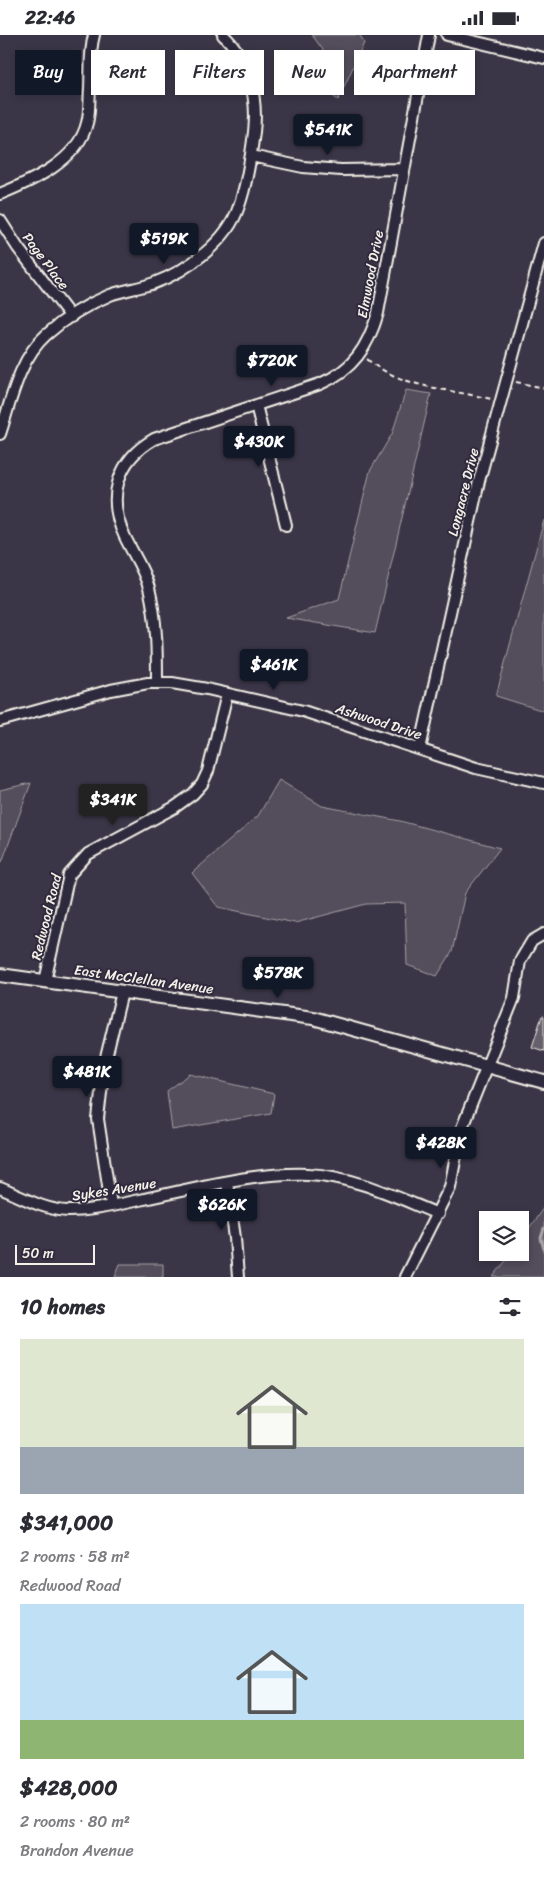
<!DOCTYPE html>
<meta charset="utf-8">
<style>
:root{--surface:#fff;--page:#f2f2f3;--text:#2b2b33;--muted:#7c7c81;--accent:#111827}
body{margin:0;font-family:Sriracha,sans-serif;background:var(--page);color:var(--text);height:100vh;display:flex;flex-direction:column;font-size:19px;white-space:nowrap}
*{box-sizing:border-box;margin:0}
p{font-size:16px;color:var(--muted)}
.icon{flex:none;width:28px;height:28px;fill:none;stroke:currentColor;stroke-width:2;stroke-linecap:round;stroke-linejoin:round}
.map{position:relative;height:1242px;overflow:hidden}
.drawer{display:flex;flex-direction:column;background:var(--surface);flex:1}
.drawer>*{flex:none}
.top-card{position:absolute;left:15px;top:15px;width:515px;height:45px;display:flex;gap:10px}
.tools{position:absolute;left:479px;top:1176px;display:grid;gap:10px}
.tools a{display:grid;place-items:center;width:50px;height:50px;border-radius:0px;background:var(--surface);box-shadow:0 2px 8px #0003;font-size:25px}
.scale{position:absolute;left:15px;bottom:12px;width:80px;box-sizing:border-box;padding-left:5px;border:2px solid #f4f1e8;border-top:0;font-size:14px;line-height:18px;white-space:nowrap;color:#f4f1e8;-webkit-text-stroke:4px #2f2a3d;paint-order:stroke}
.price{position:absolute;translate:-50% -42px;padding:0 11px;border-radius:5px;background:var(--accent);color:#fff;font-size:16px;line-height:32px;filter:drop-shadow(0 1px 2px #0008)}
.price::after{content:'';position:absolute;left:50%;top:30px;width:15px;height:11px;margin-left:-8px;background:inherit;clip-path:polygon(0 0,100% 0,50% 100%)}
.price.current{background:#222;color:#fff}
ul{padding:0;list-style:none}
li{display:grid;align-content:center;gap:10px;height:265px;padding:0 20px}
li span{display:grid;place-items:center;height:155px;border-radius:0px;color:#555}
li>.icon{margin-inline-start:auto}
span .icon{width:90px;height:90px;fill:#fffc;stroke-width:1}
li b{font-size:21px}
h2{display:flex;justify-content:space-between;align-items:center;height:60px;padding:0 20px;font-size:21px}
.chip{padding:0 18px;border-radius:0px;background:var(--surface);box-shadow:0 2px 8px #0003;font-size:18px;line-height:45px}
.chip.current{background:var(--accent);color:#fff}
.status{display:flex;justify-content:space-between;align-items:center;height:35px;padding:0 25px;background:var(--surface);direction:ltr}
.status svg{height:14px;fill:currentColor}
.map>svg:first-child{display:block}
</style>
<div class="status"><b>22:46</b><svg viewBox="0 0 49 12"><path d="M0 12V9h3v3zM5 12V6h3v6zM10 12V3h3v9zM15 12V0h3v12zM26 1h20v11H26zM47 4h2v5h-2z"/></svg></div>
<div class="map">
<svg width="544" height="1242" viewBox="0 0 544 1242">
<rect width="100%" height="100%" fill="#3b3647"/>
<filter id="ink" filterUnits="userSpaceOnUse"><feTurbulence type="fractalNoise" baseFrequency=".02" numOctaves="2"/><feDisplacementMap in="SourceGraphic" scale="10" xChannelSelector="R" yChannelSelector="G"/><feConvolveMatrix kernelMatrix="1 2 1 2 8 2 1 2 1" color-interpolation-filters="sRGB"/></filter>
<g filter="url(#ink)">
<path fill="#534e5c" stroke="#a4a0a2" d="M 312,0 L 360,0 L 364,8 L 338,65 L 325,55 L 326,19 Z
M 406,355 L 431,359 L 375,598 L 286,583 L 339,564 L 370,436 L 392,399 Z
M 544,485 L 544,676 L 496,661 Z
M 279,745 L 322,771 L 400,786 L 500,813 L 465,858 L 452,917 L 437,941 L 407,930 L 405,868 L 366,869 L 295,888 L 218,872 L 192,838 L 258,781 Z
M 31,748 L 2,827 L 0,827 L 0,755 Z
M 190,1039 L 274,1059 L 271,1078 L 172,1095 L 167,1056 Z
M 544,1172 L 544,1242 L 493,1242 L 512,1218 L 520,1218 L 520,1206 Z
M 120,1229 L 163,1229 L 163,1242 L 115,1242 Z"/>
<g fill="none" stroke-linecap="round" stroke-linejoin="round">
<path stroke="#aaa6a7" stroke-width="3" d="M 544,1194 L 541,1203 L 544,1214"/>
</g>
<path fill="#65616c" stroke="#f4f1e8" d="M 542,981 L 544,981 L 544,1016 L 532,1012 Z"/>
<g fill="none" stroke-linecap="round" stroke-linejoin="round">
<g stroke="#f4f1e8" stroke-width="14">
<path id="minor" d="M 447,0 L 544,23
M 251,121 L 303,132 L 341,135 L 404,134
M 0,159 C 32,146 78,126 87,88 C 90,78 89,65 90,54 C 91,35 89,18 94,0
M 0,185 L 18,213 L 71,282
M 256,370 L 286,490
M 0,399 C 11,366 19,324 46,300 C 64,284 88,269 110,260 C 124,255 140,253 154,248 C 187,236 228,206 239,171 C 247,148 251,122 254,97 C 258,63 249,23 223,0
M 157,648 C 157,616 157,585 149,553 C 144,534 133,519 125,502 C 106,463 117,425 154,404 L 320,349 C 353,335 368,312 378,278 L 429,0
M 0,686 L 111,655 L 148,648 L 172,648 L 207,654 L 303,676 L 476,733 L 544,748
M 420,714 L 479,446 L 544,208
M 45,946 L 69,840 L 88,819 L 175,772 L 193,759 L 202,749 L 208,736 L 227,659
M 227,1147 L 235,1203 L 238,1242
M 0,1153 C 22,1162 44,1175 68,1176 C 92,1176 116,1170 139,1165 C 194,1154 251,1137 308,1139 C 354,1141 396,1162 438,1179
M 111,1170 L 98,1084 L 104,1031 L 122,957
M 405,1242 L 450,1152 L 461,1095 L 514,963 L 520,926 L 532,906 L 544,899"/>
</g>
<g stroke="#f4f1e8" stroke-width="16">
<path id="tertiary" d="M 0,940 L 313,983 L 544,1047"/>
</g>
<path stroke="#f4f1e8" stroke-width="2" stroke-dasharray="5 4" stroke-linecap="butt" d="M 367,324 C 401,353 449,354 491,364
M 516,347 L 544,353"/>
<use href="#minor" stroke="#2f2a3d" stroke-width="10"/>
<use href="#tertiary" stroke="#2f2a3d" stroke-width="12"/>
</g>
</g>
<g text-anchor="middle" stroke-width="4" stroke-linejoin="round" paint-order="stroke">
<g font-size="14" fill="#f4f1e8" stroke="#2f2a3d">
<text transform="translate(46 226) rotate(53)" y="5">Page Place</text>
<text transform="translate(370 239) rotate(-79)" y="5">Elmwood Drive</text>
<text transform="translate(463 457) rotate(-76)" y="5">Longacre Drive</text>
<text transform="translate(379 686) rotate(18)" y="5">Ashwood Drive</text>
<text transform="translate(46 882) rotate(-76)" y="5">Redwood Road</text>
<text transform="translate(144 944) rotate(8)" y="5">East McClellan Avenue</text>
<text transform="translate(114 1154) rotate(-9)" y="5">Sykes Avenue</text>
</g>
</g>
</svg>
<div class="tools">
<a><svg class="icon" aria-label="layers" viewBox="0 0 24 24"><path d="M12 4l9 5-9 5-9-5zM3 14l9 5 9-5"/></svg></a>
</div>
<div class="scale">50 m</div>
<b class="price" style="left:328px;top:121px">$541K</b>
<b class="price" style="left:164px;top:230px">$519K</b>
<b class="price" style="left:272px;top:352px">$720K</b>
<b class="price" style="left:259px;top:433px">$430K</b>
<b class="price" style="left:274px;top:656px">$461K</b>
<b class="price current" style="left:113px;top:791px">$341K</b>
<b class="price" style="left:278px;top:964px">$578K</b>
<b class="price" style="left:87px;top:1063px">$481K</b>
<b class="price" style="left:441px;top:1134px">$428K</b>
<b class="price" style="left:222px;top:1196px">$626K</b>
<div class="top-card">
<a class="chip current">Buy</a>
<a class="chip">Rent</a>
<a class="chip">Filters</a>
<a class="chip">New</a>
<a class="chip">Apartment</a>
</div>
</div>
<section class="drawer">
<h2>10 homes<svg class="icon" aria-label="filters" viewBox="0 0 24 24"><path d="M4 7h16M4 17h16"/><circle cx="9" cy="7" r="2"/><circle cx="15" cy="17" r="2"/></svg></h2>
<ul>
<li><span style="background:linear-gradient(#dfe7d0 70%,#9aa5b1 0)"><svg class="icon" aria-label="home" viewBox="0 0 24 24"><path d="M3 11l9-7 9 7M6 9v11h12V9"/></svg></span><div><b>$341,000</b><p>2 rooms · 58 m²</p><p>Redwood Road</p></div></li>
<li><span style="background:linear-gradient(#bfe0f5 75%,#8fb573 0)"><svg class="icon" aria-label="home" viewBox="0 0 24 24"><path d="M3 11l9-7 9 7M6 9v11h12V9"/></svg></span><div><b>$428,000</b><p>2 rooms · 80 m²</p><p>Brandon Avenue</p></div></li>
</ul>
</section>
